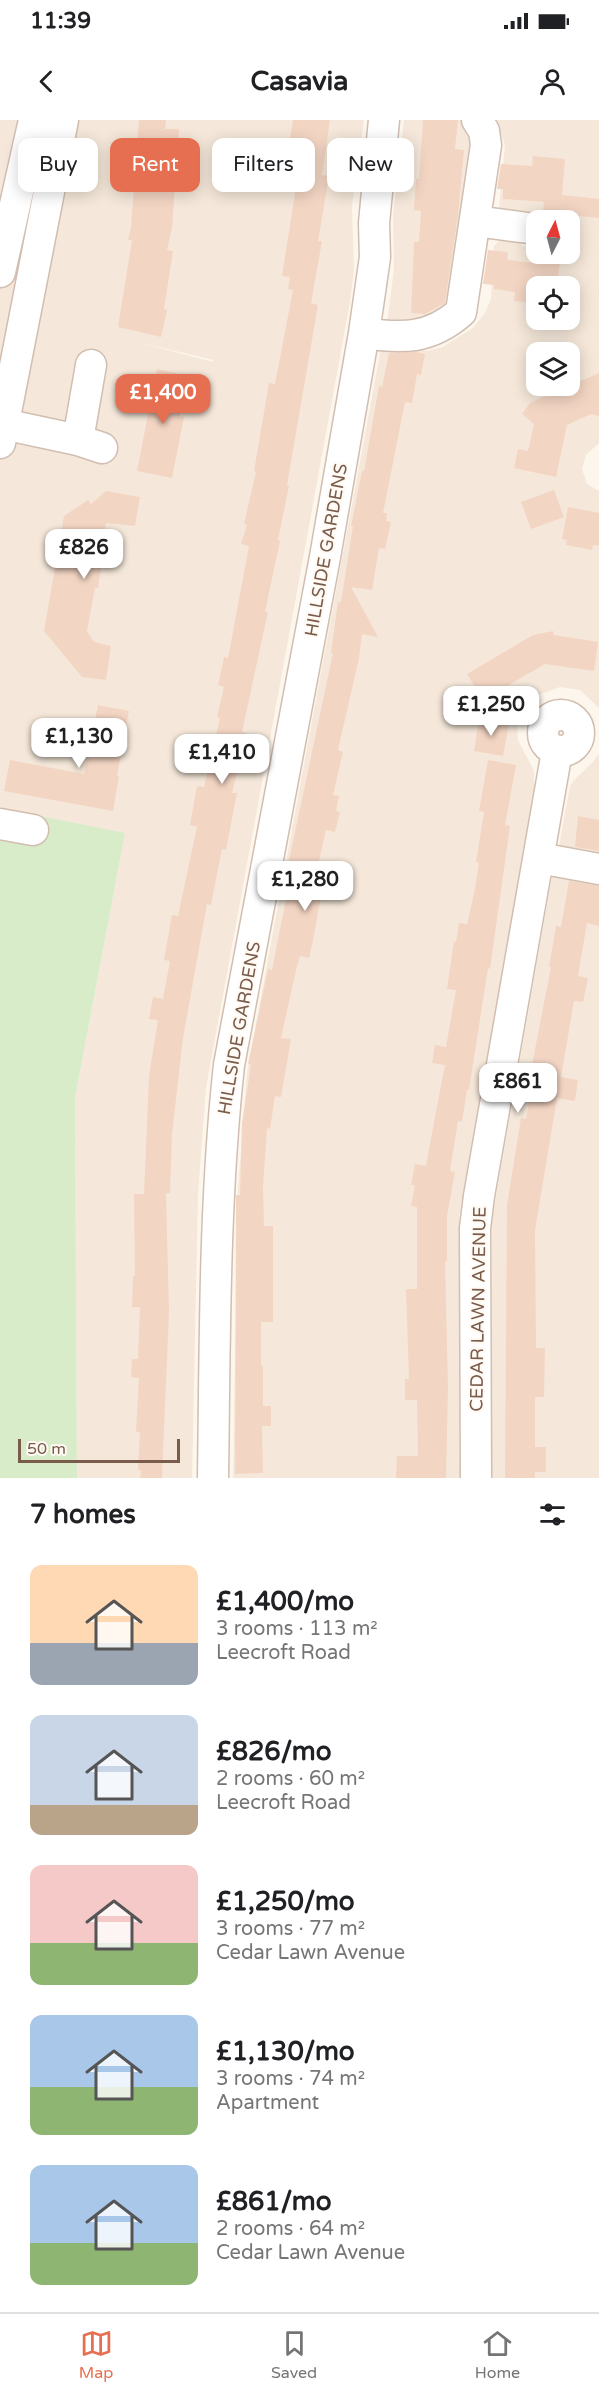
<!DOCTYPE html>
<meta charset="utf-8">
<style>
:root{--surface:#fff;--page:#f2f2f2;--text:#202124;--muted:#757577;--line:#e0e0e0;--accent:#e76f51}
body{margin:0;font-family:"Varela Round",sans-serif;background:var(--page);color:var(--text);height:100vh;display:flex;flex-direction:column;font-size:22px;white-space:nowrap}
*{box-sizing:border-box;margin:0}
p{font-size:20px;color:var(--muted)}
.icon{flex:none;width:33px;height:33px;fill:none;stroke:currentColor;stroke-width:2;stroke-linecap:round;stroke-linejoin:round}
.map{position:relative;height:1358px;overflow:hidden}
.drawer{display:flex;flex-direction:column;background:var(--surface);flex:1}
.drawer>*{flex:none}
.guide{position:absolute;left:18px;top:18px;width:564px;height:54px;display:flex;gap:12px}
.needle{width:39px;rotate:6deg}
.tools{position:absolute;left:526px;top:90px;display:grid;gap:12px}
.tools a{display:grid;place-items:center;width:54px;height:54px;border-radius:12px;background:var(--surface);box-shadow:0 3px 15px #0003;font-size:30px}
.scale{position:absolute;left:18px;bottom:15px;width:162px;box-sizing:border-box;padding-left:6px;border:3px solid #7a5c4d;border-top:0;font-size:16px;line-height:21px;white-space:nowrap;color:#7a5c4d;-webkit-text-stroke:4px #fffaf3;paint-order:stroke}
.price{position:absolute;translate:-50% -51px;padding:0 14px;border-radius:12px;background:#fff;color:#222;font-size:20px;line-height:39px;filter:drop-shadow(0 2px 3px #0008)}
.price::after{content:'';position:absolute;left:50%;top:36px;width:18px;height:14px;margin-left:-9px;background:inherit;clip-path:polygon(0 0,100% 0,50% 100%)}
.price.current{background:var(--accent);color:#fff}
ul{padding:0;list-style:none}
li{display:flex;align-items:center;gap:18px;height:150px;padding:0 30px}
li span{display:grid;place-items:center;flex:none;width:168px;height:120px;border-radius:12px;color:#555}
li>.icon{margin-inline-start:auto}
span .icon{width:72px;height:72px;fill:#fffc;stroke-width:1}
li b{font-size:26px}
h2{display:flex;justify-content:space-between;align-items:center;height:72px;padding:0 30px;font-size:26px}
.tag{padding:0 21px;border-radius:12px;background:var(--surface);box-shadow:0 3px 15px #0003;font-size:21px;line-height:54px}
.tag.current{background:var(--accent);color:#fff}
.status{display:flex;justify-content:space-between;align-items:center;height:42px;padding:0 30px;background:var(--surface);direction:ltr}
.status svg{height:16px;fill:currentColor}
header{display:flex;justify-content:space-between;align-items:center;height:78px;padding:0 30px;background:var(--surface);font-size:27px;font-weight:700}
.tabs{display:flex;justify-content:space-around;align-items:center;height:84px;border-top:2px solid var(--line);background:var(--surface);font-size:16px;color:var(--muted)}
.tabs a{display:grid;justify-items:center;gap:3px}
.tabs .current{color:var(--accent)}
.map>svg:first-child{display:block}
</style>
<div class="status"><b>11:39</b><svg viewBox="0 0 49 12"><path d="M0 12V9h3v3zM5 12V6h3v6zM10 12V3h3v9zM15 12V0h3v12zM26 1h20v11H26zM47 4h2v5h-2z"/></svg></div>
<header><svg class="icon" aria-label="back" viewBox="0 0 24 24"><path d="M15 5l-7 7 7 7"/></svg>Casavia<svg class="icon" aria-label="person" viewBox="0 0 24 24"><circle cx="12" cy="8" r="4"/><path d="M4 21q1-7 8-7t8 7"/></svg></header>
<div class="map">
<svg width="599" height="1358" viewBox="0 0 599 1358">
<rect width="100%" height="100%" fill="#fdf6ec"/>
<path fill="#f5e8da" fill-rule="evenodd" d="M 0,0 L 364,0 L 352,86 L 354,149 L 350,182 L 206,968 L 198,1074 L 192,1358 L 77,1358 L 75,978 L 125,713 L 0,695 ZM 134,221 L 213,240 L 213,242 Z
M 404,0 L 475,0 L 453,198 L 387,204 L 394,149 L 393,95 Z
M 497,0 L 599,0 L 599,323 L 586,335 L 582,349 L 587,364 L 599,371 L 599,588 L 580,570 L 560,567 L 535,576 L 527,582 L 517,602 L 518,620 L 534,651 L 534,670 L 459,1096 L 460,1358 L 233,1358 L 238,1068 L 247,953 L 381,228 L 390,225 L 426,231 L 443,227 L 473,208 L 485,193 L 491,179 L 494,126 L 504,116 L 520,121 L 522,126 L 531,127 L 537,125 L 537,134 L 570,134 L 570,100 L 498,100 L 505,25 ZM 537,166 L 570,166 L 570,200 L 537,200 ZM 537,232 L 570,232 L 570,266 L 537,266 Z
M 599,634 L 599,738 L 559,726 L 570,666 L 574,660 L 592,643 Z
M 558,752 L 599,760 L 599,1358 L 492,1358 L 492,1100 L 552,757 Z"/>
<path fill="#d8ecc9" d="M 0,688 L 125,713 L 75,978 L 77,1358 L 0,1358 Z"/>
<path fill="#f3d5c3" d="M 139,0 L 166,0 L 165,9 L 179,9 L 172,108 L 167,130 L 173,131 L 164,189 L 167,190 L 161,217 L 118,207 L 132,120 L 128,120 L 131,107 Z
M 293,0 L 330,0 L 322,55 L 329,56 L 318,121 L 322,121 L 311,183 L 318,185 L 287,365 L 289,366 L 278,420 L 280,421 L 265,492 L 268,492 L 242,612 L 247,613 L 232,673 L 237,673 L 226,730 L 222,729 L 211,785 L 207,784 L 183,918 L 172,1014 L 170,1073 L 166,1073 L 169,1192 L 162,1358 L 140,1358 L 141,1350 L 138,1350 L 140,1312 L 136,1312 L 139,1258 L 131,1257 L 132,1239 L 138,1239 L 140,1187 L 132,1187 L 133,1156 L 135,1156 L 134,1074 L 144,1074 L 149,956 L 158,900 L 149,899 L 153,877 L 163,879 L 170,841 L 164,840 L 172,795 L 178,796 L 197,707 L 190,705 L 197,666 L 204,667 L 220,598 L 217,597 L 224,567 L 218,565 L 224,537 L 228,538 L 249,426 L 241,424 L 247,405 L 244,404 L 256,352 L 254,351 L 269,263 L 275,264 L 293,170 L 288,169 L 290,157 L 282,156 L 300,42 L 287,40 Z
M 423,0 L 458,0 L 455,29 L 464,30 L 458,95 L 445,183 L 425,194 L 411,193 L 414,122 L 419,122 L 421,91 L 414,90 L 416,59 L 419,59 Z
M 533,36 L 565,39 L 562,75 L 599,79 L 599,98 L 543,93 L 544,82 L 503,79 L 503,69 L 497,69 L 501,44 L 532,46 Z
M 488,130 L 508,132 L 507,140 L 542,144 L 543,134 L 561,134 L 557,166 L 537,166 L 537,184 L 514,181 L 515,172 L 494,169 L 494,165 L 483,164 Z
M 416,232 L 425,234 L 421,255 L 417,254 L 412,283 L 405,282 L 383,393 L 387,393 L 386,401 L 391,402 L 385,429 L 379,428 L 372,470 L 351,467 L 378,517 L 362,514 L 359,538 L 338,630 L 343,632 L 333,675 L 339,676 L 336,691 L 340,692 L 335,712 L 326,710 L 315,758 L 324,760 L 313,820 L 309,838 L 300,836 L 297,846 L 281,918 L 291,919 L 281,977 L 275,976 L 270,1009 L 267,1008 L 263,1067 L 264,1106 L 273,1106 L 273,1202 L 261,1202 L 261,1246 L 263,1246 L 263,1286 L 271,1286 L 271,1306 L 262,1306 L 263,1353 L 235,1354 L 236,1085 L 236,1075 L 240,1075 L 242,1003 L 251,945 L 248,944 L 268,849 L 272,850 L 286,779 L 281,778 L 333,533 L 331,533 L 338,482 L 341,482 L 353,406 L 351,406 L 362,351 L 364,351 L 379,266 L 382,267 L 389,233 Z
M 157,249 L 188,256 L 180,296 L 184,297 L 172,358 L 137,351 Z
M 599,253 L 599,296 L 591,294 L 567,305 L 556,357 L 514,348 L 518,329 L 528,331 L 534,304 L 522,294 L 530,283 Z
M 554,370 L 564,397 L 531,409 L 521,382 Z
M 106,371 L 140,377 L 135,406 L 106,403 L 99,447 L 101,448 L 98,468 L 95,468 L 87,511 L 94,522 L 111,526 L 106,560 L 82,557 L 44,511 L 64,396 L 88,380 L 91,384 Z
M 568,387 L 599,393 L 599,426 L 593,425 L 592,430 L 566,425 L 567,420 L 562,419 Z
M 553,511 L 554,515 L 598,522 L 594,551 L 545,544 L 483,580 L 467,554 L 533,515 Z
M 98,585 L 129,591 L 117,656 L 119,656 L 113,691 L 4,671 L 10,640 L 84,654 Z
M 479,599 L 509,604 L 503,636 L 474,631 Z
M 488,640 L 516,645 L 505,705 L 510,706 L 490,849 L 488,848 L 469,970 L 467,970 L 462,1002 L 458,1001 L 450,1051 L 455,1052 L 447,1096 L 447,1141 L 445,1141 L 448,1267 L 446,1358 L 396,1358 L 397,1336 L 418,1336 L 417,1280 L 405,1280 L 405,1259 L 409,1259 L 406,1169 L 417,1169 L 417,1087 L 411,1086 L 415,1065 L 411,1065 L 415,1044 L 426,1046 L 435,997 L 445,945 L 432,943 L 435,925 L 446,927 L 456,870 L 447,869 L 454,821 L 456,822 L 459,803 L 467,804 L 474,774 L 479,743 L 476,742 L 484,692 L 479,691 Z
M 578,696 L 599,700 L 599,731 L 575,727 Z
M 569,761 L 599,766 L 599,806 L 587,803 L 578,856 L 588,858 L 583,882 L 574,881 L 561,957 L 578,960 L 575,981 L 557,978 L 535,1110 L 536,1228 L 545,1228 L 544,1277 L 535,1277 L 535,1327 L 546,1327 L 546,1352 L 535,1352 L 535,1358 L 505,1358 L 507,1085 L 521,998 L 526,999 L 536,945 L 532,945 L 551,847 L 549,847 L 556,806 L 561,807 Z"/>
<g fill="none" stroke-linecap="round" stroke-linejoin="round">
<g stroke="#d1beb0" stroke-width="33">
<path id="minor" d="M 475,101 L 528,108
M 0,152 L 34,0
M 364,213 C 403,219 430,219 461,192 L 486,25 L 484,11 L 477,0
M 3,304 L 78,320 L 91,245
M 78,320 L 102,328
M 0,323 L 63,0
M543 613a18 18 0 1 1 36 0a18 18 0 1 1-36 0Z
M 0,704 L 33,710
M 539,738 L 599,749
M 213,1358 C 215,1220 214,1082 229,945 L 325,437 L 364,213 L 375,137 L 374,103 L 384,0
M 476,1358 L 475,1108 L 479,1076 L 557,631"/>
</g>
<use href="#minor" stroke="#fff" stroke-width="30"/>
</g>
<g text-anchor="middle" stroke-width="4.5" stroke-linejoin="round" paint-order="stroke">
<g font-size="18" fill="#7a5c4d" stroke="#fffaf3">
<text transform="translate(326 430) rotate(-80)" y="6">HILLSIDE GARDENS</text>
<text transform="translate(239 908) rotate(-80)" y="6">HILLSIDE GARDENS</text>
<text transform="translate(478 1189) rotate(-89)" y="6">CEDAR LAWN AVENUE</text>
</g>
</g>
</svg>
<div class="tools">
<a><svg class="needle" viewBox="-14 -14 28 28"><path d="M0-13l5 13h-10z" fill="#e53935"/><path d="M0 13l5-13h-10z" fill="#757577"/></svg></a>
<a><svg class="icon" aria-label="locate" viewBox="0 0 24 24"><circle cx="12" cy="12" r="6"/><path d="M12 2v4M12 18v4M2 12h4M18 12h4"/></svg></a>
<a><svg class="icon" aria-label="layers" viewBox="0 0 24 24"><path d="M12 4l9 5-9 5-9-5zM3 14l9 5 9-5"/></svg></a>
</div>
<div class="scale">50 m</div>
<b class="price current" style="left:163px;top:305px">£1,400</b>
<b class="price" style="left:84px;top:460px">£826</b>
<b class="price" style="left:491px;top:617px">£1,250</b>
<b class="price" style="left:79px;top:649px">£1,130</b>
<b class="price" style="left:222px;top:665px">£1,410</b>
<b class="price" style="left:305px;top:792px">£1,280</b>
<b class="price" style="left:518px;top:994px">£861</b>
<div class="guide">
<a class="tag">Buy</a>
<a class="tag current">Rent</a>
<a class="tag">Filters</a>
<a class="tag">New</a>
</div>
</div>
<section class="drawer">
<h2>7 homes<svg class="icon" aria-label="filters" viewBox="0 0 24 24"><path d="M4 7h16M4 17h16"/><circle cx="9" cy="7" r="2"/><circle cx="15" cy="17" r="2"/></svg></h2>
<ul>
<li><span style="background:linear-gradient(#ffd9b3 65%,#9aa5b1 0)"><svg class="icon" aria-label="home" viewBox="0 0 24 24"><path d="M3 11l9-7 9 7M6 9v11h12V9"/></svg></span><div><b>£1,400/mo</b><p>3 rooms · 113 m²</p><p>Leecroft Road</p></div></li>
<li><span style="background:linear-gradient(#c9d6e8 75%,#b9a48a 0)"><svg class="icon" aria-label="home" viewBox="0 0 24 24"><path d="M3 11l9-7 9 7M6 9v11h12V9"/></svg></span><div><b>£826/mo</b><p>2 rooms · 60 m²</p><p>Leecroft Road</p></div></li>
<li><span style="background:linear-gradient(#f6c9c9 65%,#8fb573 0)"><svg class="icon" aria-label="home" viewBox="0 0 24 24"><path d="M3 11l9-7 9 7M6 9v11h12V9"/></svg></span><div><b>£1,250/mo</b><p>3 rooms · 77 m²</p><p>Cedar Lawn Avenue</p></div></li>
<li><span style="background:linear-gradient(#a9c7e8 60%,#8fb573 0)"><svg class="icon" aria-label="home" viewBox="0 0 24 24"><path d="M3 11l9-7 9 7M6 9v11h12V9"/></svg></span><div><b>£1,130/mo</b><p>3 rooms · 74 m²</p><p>Apartment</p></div></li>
<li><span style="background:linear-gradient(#a9c7e8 65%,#8fb573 0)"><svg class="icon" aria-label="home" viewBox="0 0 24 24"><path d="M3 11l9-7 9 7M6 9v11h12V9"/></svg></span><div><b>£861/mo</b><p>2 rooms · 64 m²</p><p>Cedar Lawn Avenue</p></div></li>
</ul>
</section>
<nav class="tabs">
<a class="current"><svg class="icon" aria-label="map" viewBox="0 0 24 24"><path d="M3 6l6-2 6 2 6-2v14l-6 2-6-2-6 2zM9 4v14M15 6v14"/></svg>Map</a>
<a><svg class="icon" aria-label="saved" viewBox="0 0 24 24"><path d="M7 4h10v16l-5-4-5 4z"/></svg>Saved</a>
<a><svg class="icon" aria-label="home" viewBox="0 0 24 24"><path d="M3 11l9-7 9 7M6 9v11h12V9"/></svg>Home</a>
</nav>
